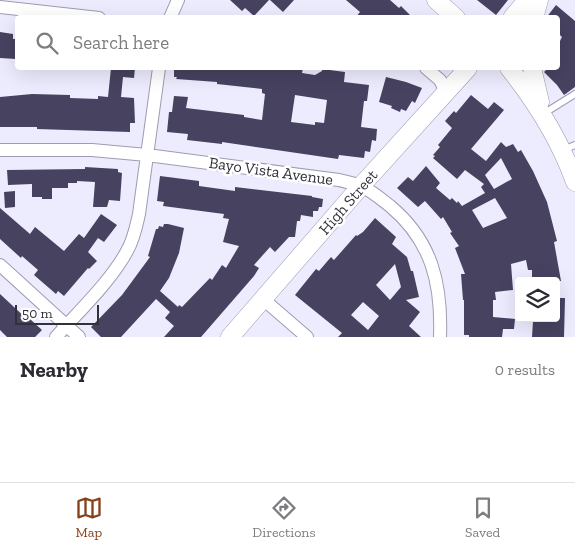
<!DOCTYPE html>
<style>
body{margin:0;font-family:"Zilla Slab",serif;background:#f7f7f7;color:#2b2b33}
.controls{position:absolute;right:15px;bottom:15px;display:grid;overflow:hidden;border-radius:5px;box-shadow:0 5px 20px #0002}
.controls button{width:45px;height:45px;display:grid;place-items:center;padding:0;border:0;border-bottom:1px solid #e1e1e2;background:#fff;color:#2b2b33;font:25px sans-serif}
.scale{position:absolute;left:15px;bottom:12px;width:84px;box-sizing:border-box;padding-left:5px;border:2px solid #32313a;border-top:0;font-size:14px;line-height:18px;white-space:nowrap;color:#32313a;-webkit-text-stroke:4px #fff;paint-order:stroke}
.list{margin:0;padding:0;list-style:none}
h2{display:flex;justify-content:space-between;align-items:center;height:65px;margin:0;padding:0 20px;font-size:21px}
h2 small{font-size:16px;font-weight:400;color:#7c7c81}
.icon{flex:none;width:28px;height:28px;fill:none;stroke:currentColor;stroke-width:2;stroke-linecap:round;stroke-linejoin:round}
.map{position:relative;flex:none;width:575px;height:337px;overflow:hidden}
.search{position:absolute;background:#fff;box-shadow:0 5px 20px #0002;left:15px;right:15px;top:15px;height:55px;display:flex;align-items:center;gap:12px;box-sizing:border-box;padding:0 18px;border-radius:5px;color:#7c7c81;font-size:19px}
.sheet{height:145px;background:#fff}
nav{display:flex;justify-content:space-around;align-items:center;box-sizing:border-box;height:70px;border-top:1px solid #e1e1e2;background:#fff;font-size:14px;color:#7c7c81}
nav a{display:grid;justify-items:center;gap:2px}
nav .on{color:#87411a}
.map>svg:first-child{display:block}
.building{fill:#464260;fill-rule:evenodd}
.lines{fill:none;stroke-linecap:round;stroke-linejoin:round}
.service-casing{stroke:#9e9cb1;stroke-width:8}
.minor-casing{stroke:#9e9cb1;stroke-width:14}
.secondary-casing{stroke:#9e9cb1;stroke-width:19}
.service{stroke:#fff;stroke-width:6}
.minor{stroke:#fff;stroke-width:12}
.secondary{stroke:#fff;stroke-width:18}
.labels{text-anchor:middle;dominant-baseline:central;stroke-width:5;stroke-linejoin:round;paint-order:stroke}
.street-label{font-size:16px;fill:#32313a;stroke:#fff}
</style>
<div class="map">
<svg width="575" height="337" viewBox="0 0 575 337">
<rect width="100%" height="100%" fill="#edecfe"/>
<path class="building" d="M 230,0 L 269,0 L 254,16 L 245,8 L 242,11 Z
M 270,0 L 294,0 L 283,12 Z
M 346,0 L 390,0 L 399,8 L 401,6 L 413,18 L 355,18 L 360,12 Z
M 477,0 L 508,0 L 496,15 Z
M 556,5 L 575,21 L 575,87 L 564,95 L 557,85 L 544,72 L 548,68 L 558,68 L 558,45 L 562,37 L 558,33 L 558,18 L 546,18 Z
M 0,32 L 13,34 L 13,39 L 18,39 L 16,59 L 0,58 Z
M 111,68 L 135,68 L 134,78 L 123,77 L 121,97 L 134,98 L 135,123 L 130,123 L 130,132 L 37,129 L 37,127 L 0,127 L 0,97 L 32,94 L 70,95 L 70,98 L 98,99 L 98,96 L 108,97 Z
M 174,68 L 303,68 L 302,73 L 315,75 L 322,71 L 322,69 L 345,72 L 344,82 L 369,85 L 367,101 L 364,101 L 361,127 L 377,129 L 376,141 L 372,140 L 370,152 L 365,151 L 364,158 L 339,155 L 338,159 L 222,142 L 222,144 L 187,140 L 188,134 L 167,132 L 169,112 L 172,112 L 174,96 L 188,97 L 186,108 L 244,115 L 244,117 L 262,120 L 265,94 L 262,93 L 262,89 L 217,84 L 217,82 L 176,79 L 177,77 L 174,77 ZM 295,95 L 327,100 L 324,123 L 315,122 L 315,125 L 291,122 Z
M 386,77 L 406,82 L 422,88 L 415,103 L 412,101 L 406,111 L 401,109 L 400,112 L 391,108 L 392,106 L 379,102 Z
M 471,95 L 488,109 L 494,102 L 504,110 L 471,149 L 486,161 L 501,142 L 506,147 L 513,144 L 518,152 L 521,150 L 533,171 L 547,202 L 557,241 L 554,242 L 561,281 L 532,281 L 532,270 L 528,270 L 526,260 L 511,264 L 513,290 L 495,292 L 496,300 L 493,300 L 493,317 L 515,319 L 514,329 L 503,329 L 502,337 L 469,337 L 469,335 L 464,335 L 464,300 L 463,300 L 461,274 L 465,274 L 455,248 L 459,246 L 450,233 L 452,232 L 443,217 L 441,219 L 425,201 L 418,207 L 397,188 L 408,177 L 413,181 L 426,166 L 440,183 L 436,188 L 450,200 L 452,198 L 457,203 L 458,201 L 462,206 L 485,193 L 481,187 L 484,184 L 465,170 L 457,179 L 433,158 L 435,156 L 433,155 L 440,147 L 438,145 L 452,128 L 445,121 L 454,111 L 456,113 ZM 501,158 L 512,179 L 494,189 L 485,175 ZM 495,198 L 507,218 L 483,228 L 472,210 Z
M 85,167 L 118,169 L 118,172 L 122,173 L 120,201 L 109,200 L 107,207 L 93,207 L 95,182 L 77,181 L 77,183 L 68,183 L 68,188 L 52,188 L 52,199 L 42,199 L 42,197 L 32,197 L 32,184 L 8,185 L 7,170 L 85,169 Z
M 160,176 L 199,181 L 199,186 L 235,191 L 235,187 L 312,196 L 312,197 L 323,199 L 322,207 L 319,207 L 318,211 L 313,211 L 313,217 L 301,215 L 300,221 L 297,221 L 295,237 L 289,237 L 275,252 L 270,247 L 254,265 L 259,268 L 254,276 L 201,337 L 164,337 L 174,326 L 165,318 L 170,312 L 156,299 L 121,337 L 101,337 L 91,327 L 122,295 L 150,257 L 148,256 L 156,229 L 158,229 L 159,226 L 163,227 L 164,224 L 168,224 L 184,228 L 179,253 L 169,278 L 160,291 L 178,307 L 179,305 L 182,307 L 210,278 L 212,280 L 222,265 L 226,268 L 239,246 L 223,242 L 229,219 L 223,218 L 224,214 L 163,206 L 164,202 L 157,201 Z
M 15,191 L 15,207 L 5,208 L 4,192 Z
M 0,208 L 30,234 L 35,227 L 64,251 L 79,234 L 84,238 L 101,214 L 117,225 L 104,242 L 98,238 L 88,252 L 97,261 L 89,269 L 88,268 L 64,296 L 58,291 L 56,294 L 34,275 L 38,270 L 22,256 L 21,258 L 0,239 Z
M 375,218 L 396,237 L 392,244 L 407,257 L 411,271 L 413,271 L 419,297 L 406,300 L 420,312 L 409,326 L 421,337 L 338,337 L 342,333 L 295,295 L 316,269 L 319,271 L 331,257 L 334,260 L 356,235 L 357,236 L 363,232 ZM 395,264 L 401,287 L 390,300 L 376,285 ZM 363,302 L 379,316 L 368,330 L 351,315 Z
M 0,294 L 29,321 L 30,319 L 42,330 L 35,337 L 7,337 L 0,330 Z
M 556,298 L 565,298 L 564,337 L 532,337 L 533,321 L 534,321 L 534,318 L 556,318 Z"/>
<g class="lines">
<g class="service-casing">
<path id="service" d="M 543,114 L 575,94
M 563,150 L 575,145"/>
</g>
<g class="minor-casing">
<path id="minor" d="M 0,7 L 99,18
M 170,18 L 178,0
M 426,68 L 440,80 L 446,92
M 0,150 L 92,150 L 147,155 L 339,180 C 346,182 354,183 361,186 C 372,191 381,199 390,206 C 432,241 442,284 440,337
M 0,265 L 79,337
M 263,299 L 307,337
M 56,337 C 79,311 111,281 127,251 C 134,239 136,227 139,214 L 159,68"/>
</g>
<g class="secondary-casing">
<path id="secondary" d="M 436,0 L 456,18
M 512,18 L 527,0
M 534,18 L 539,0
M 509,68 C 536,102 560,140 575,182
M 532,68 L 540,102
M 230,337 L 361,186 L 468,68"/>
</g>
<use href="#service" class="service"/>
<use href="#minor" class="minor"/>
<use href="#secondary" class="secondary"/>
</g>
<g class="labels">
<g class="street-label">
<text transform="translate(271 171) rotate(8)">Bayo Vista Avenue</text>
<text transform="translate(348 202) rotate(-49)">High Street</text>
</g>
</g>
</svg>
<div class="controls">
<button><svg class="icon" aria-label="layers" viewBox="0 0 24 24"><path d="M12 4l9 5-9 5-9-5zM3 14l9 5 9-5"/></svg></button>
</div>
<div class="scale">50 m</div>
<div class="search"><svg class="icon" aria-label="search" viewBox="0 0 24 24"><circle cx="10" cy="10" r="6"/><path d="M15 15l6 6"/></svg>Search here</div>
</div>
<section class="sheet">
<h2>Nearby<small>0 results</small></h2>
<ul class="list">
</ul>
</section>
<nav>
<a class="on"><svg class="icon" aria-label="map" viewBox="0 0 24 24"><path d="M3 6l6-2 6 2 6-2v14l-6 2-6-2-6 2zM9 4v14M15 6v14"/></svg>Map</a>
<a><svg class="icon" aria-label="directions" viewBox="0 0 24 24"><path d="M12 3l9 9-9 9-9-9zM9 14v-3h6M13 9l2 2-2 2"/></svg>Directions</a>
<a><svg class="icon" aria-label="saved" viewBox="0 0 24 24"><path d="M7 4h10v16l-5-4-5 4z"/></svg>Saved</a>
</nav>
